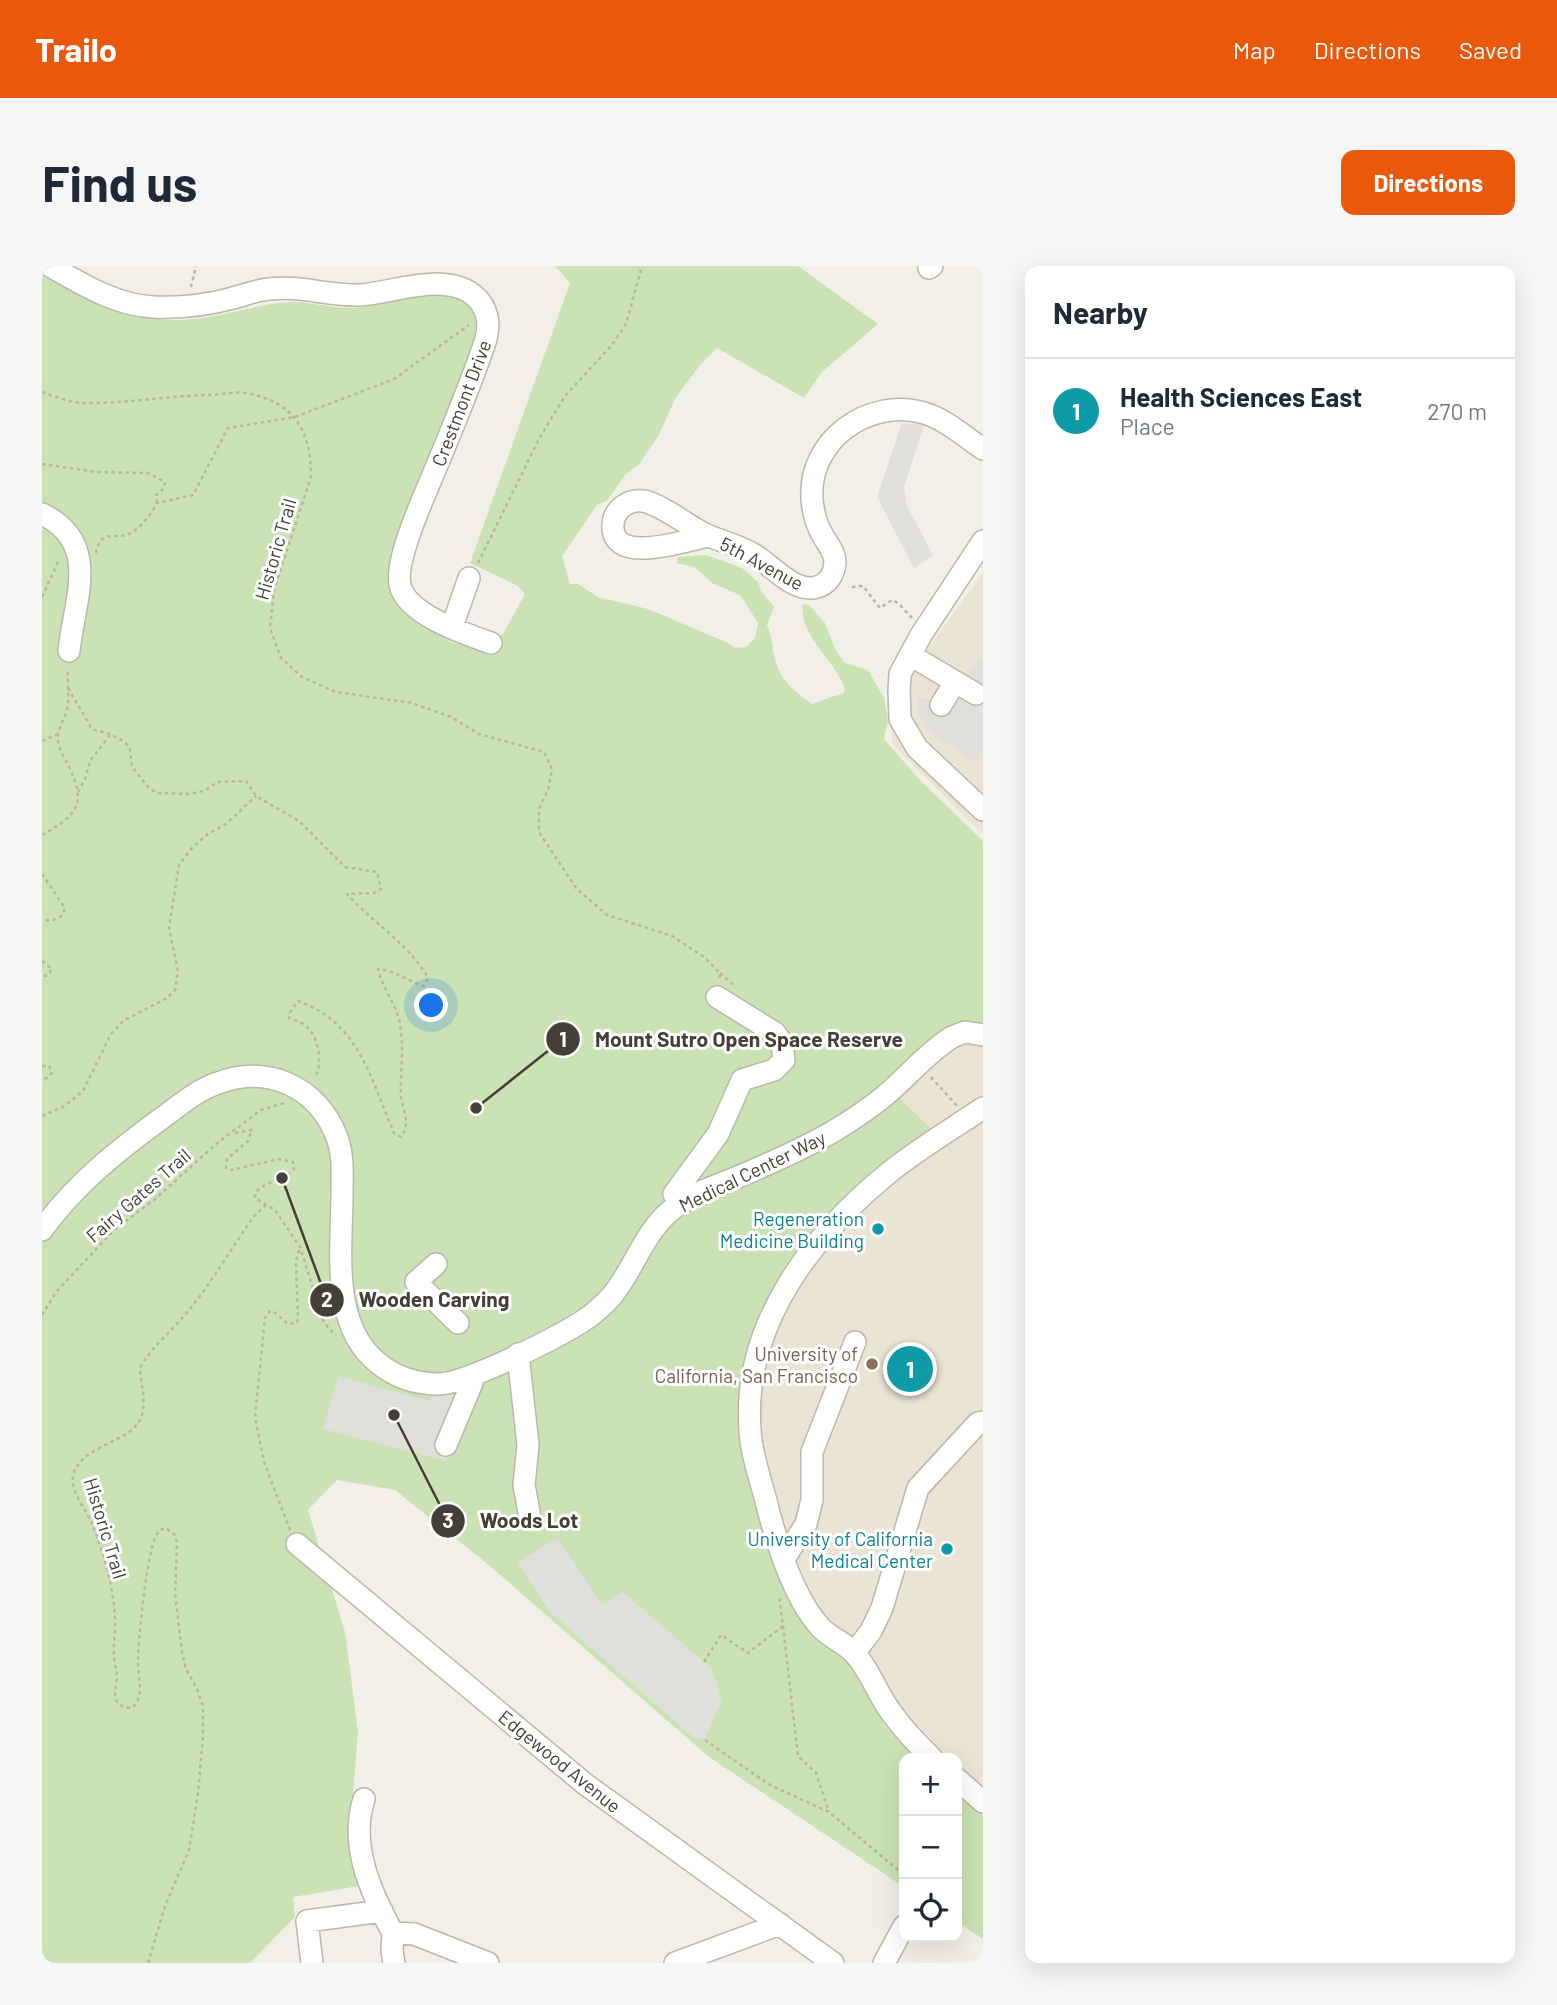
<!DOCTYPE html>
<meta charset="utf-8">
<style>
body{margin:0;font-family:Barlow,sans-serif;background:#f6f6f7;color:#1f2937}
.controls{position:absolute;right:21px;bottom:21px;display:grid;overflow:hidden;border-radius:14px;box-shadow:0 7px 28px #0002}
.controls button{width:63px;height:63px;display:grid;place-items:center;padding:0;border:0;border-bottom:2px solid #e0e1e3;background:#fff;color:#1f2937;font:35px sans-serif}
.you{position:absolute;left:390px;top:740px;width:24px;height:24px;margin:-18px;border:5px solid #fff;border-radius:50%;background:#1a73e8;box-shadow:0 0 0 10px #1a73e833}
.badge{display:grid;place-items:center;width:46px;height:46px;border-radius:50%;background:#ea580c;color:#fff;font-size:23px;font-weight:700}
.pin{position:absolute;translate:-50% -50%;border:4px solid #fff;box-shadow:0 2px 7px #0006}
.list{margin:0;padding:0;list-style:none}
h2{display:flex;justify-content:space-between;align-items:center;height:91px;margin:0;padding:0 28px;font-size:30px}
h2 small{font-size:23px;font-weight:400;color:#747a83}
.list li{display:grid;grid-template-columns:46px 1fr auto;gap:21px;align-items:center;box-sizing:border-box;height:105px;padding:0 28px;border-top:2px solid #e0e1e3}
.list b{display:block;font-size:26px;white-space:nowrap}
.list p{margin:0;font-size:23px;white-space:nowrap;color:#747a83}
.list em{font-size:23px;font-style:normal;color:#747a83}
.icon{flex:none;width:38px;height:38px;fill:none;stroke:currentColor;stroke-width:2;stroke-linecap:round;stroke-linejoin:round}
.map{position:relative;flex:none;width:941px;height:1697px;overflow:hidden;border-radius:14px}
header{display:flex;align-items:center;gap:42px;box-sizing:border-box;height:98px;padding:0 35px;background:#ea580c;color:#fff}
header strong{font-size:33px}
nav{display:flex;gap:38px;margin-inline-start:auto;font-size:24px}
.intro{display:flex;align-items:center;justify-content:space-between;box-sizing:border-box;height:168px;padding:0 42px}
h1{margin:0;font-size:49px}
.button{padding:18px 32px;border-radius:14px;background:#ea580c;color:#fff;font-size:24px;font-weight:700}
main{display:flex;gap:42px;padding:0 42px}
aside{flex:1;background:#fff;border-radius:14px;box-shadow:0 7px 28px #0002}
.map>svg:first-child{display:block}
.education{fill:#e9e4d3}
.green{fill:#cbe2b5}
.parking{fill:#e1dfdc}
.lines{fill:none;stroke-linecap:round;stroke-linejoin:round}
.minor-casing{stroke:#bcb7ab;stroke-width:24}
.path{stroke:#bdb39e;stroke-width:2.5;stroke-dasharray:3.5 3.5;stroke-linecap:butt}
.minor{stroke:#fff;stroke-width:21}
.culture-dot{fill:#0f9aa8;stroke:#fff;stroke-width:2.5}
.education-dot{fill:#8d6e63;stroke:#fff;stroke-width:2.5}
.labels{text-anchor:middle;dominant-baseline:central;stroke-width:6;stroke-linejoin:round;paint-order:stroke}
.street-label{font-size:19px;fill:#444037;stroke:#fff}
.culture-label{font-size:19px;fill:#0d838f;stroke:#fff;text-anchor:end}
.education-label{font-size:19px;fill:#785e54;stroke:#fff;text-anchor:end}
.leader{fill:none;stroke:#444037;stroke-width:2.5}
.callout-dot{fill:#444037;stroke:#fff;stroke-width:2.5}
.mark-label{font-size:21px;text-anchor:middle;font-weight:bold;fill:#fff}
.callout-label{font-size:21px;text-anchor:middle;font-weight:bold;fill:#444037;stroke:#fff;stroke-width:6;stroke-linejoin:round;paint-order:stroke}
</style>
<header>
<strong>Trailo</strong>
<nav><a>Map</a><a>Directions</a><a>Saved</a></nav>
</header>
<div class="intro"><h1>Find us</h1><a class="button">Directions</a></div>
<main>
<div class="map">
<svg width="941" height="1697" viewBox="0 0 941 1697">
<rect width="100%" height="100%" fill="#f2efe8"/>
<path class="education" d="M 941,307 L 941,567 L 927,555 L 851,479 L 845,438 Z
M 919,761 L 941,773 L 941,1525 L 915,1499 L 915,1492 L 908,1492 L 802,1384 L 771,1335 L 740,1253 L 708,1147 L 729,1048 L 845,820 Z"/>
<path class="green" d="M 513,0 L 756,0 L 836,58 L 780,106 L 762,132 L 675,82 L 658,99 L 634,131 L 617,169 L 597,198 L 583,209 L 565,235 L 555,239 L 520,290 L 528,318 L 536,318 L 556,331 L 606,343 L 684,376 L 693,382 L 704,381 L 713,372 L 716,357 L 698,329 L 670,317 L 653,301 L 634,297 L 636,291 L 664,289 L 700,302 L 716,316 L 719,325 L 732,341 L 725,359 C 731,372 730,384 734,397 C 740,416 755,427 770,438 L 801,427 L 803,424 C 796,397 755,368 761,338 L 767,339 L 783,357 L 794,385 L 803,397 L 826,404 L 842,432 L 846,454 L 842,473 L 877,513 L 941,575 L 941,762 L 846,821 L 890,864 L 746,1011 L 701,1139 L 760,1350 L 771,1369 L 798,1389 L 813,1405 L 844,1461 L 875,1492 L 862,1492 L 862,1621 L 667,1491 L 448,1300 L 353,1224 L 295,1214 L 266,1244 L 303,1366 L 316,1466 L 307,1578 L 317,1620 L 251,1631 L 253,1651 L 208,1697 L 0,1697 L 0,9 C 46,35 98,59 151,53 C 185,50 217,37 251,36 C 273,36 298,45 320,41 C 340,38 397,22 414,28 C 433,36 436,56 437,73 L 368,247 L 346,317 L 352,333 L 372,355 L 411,377 L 443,383 L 461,368 L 483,328 L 476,320 L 428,297 L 528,17 Z
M 915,1527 L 941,1550 L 941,1673 L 915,1656 Z"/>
<path class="parking" d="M 860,157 L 882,159 L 862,221 L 865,240 L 891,289 L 872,302 L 835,231 Z
M 941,387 L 941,487 L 935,498 L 885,465 L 875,444 L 877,432 L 898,432 L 916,423 Z
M 296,1110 L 387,1135 L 398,1118 L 430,1110 L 404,1195 L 281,1163 Z
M 516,1272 L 560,1339 L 581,1326 L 669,1402 L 680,1433 L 663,1474 L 651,1471 L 507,1345 L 475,1296 Z"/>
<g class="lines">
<g class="minor-casing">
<path id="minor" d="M 8,0 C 40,18 73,39 111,41 C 137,42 166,39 191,32 C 203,29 215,24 227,23 C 257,19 287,30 318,29 C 353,27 413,1 439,37 C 447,49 447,60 444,73 C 431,113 414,153 398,192 C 387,220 352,292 358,319 C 364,348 423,368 449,377
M 887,2 L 890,0
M 0,248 C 60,277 32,334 27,385
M 666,270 C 645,274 568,301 571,258 C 572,243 587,233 601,235 C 620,238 648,262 667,270 C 682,276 697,280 711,288 C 729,298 752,328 775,321 C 786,318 792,308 793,297 C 793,285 785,278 780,268 C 774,258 771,245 770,233 C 766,174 827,131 882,147 C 903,153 923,171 941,183
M 941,275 L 879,369 L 858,408 L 857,424 L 858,453 L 875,482 L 941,544
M 410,361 L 427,312
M 868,389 L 934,428
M 899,439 L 913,416
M 637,938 L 632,928 L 676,868 L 700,814 L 732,804 L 742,794 L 740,777 L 733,767 L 675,731
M 0,964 C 33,918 75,885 120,852 C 138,839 155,824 176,817 C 225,798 275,821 294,869 C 302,888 300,909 300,928 C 300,982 288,1059 336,1097 C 353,1111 375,1118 397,1118 C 426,1117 521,1069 547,1051 C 557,1043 568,1034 575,1023 C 596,994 605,960 636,939 C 655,926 676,919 696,911 C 729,897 761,883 792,865 C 810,854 829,842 846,827 C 867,809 886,786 910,771 L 923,766 L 941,769
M 394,998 L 374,1016 L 416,1057
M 476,1088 L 486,1179 L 482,1219 L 487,1246
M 404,1179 L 430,1117 L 430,1110
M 255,1278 L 543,1518 L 791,1697
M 742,1293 L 764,1258 L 770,1234 L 770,1186 L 813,1076
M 812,1387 L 829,1365 L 840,1342 L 876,1222 L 936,1157 L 941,1156
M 890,1492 C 871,1474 853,1455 840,1432 C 831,1417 824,1399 812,1387 C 802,1376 788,1372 778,1361 C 750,1330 733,1272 723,1231 C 717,1209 709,1186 708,1164 C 700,1058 771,968 849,905 C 878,882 910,863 941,842
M 915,1513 L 941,1536
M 322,1533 C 307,1579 329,1627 351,1667
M 351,1667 L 372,1668 L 446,1697
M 351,1667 L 350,1685 L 352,1697
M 270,1697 L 265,1655 L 340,1645
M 633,1697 L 738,1658
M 842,1697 L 862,1660"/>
</g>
<path class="path" d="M 149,21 L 154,0
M 0,126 C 14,131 32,138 47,137 C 87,137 126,130 166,129 C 178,129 192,125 204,127 C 252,136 269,164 269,211 L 232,324 L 228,362 L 239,392 L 260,411 L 294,426 L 370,437 L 409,451 L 437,468 L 502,486 L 510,503 L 506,524 L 497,543 L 497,566 L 534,622 L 565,649 L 630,670 L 662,691 L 678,707 L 677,715
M 0,198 L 56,206 L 106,207 L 123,216 L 122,222 L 114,229 L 115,237
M 54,287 C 59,261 73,275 89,267 C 100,261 109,248 115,237 L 151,229 L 186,162 L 253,151 L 352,113 L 427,59
M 436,297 L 498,171 L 523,130 L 570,79 L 584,58 L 600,0
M 810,321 L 821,320 L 838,342 L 850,334 L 856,337 L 870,352
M 0,331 L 17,294
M 26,422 L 50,463 L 68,468 L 83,476 L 88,484 L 90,501 L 107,522 L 115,527 L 149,528 L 164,524 L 175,516 L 204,515 L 214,530 L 257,555 L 303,601 L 335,606 L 339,623 L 332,627 L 305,628 C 331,657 367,678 386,712 L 382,720 C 366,715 354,705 336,703 C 340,721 352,735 357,753 C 363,779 358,804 359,830 C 360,839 364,848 364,856 C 364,863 362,866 359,871 L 352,867 C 329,814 318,757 256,735 L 248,746 L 247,752 C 252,754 259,756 263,759 C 277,770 281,797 273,812
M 0,475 L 16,468
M 36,526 L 43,513 L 48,495 L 68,469
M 0,569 C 33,550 46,540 27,501 C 23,492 15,482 16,471 C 16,461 24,451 26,440 C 27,427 25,415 26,402
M 0,608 L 23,642 C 20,654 11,655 0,654
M 0,695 L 10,703 L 6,709 L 0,711
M 678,707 L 694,721
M 0,800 L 7,800 L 10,807 L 0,816
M 889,811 L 915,840
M 0,850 L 21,841 L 41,825 L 69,768 L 81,755 L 125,732 L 133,724 L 136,705 L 127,662 L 137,599 L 149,583 L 166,568 L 184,558 L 214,530
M 193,867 L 210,864 L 206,875 L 185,893 L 184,902 L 189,904 L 237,893 L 251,896 L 252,903 C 241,916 224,914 213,927 L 213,932 L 233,944 L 258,981 L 281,1054 L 287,1063 L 294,1069
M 0,1049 L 14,1026 L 72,964 L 112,934 L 174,878 L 219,844 L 242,837
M 248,1264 L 222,1196 L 213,1151 L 223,1052 L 228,1045 L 231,1045 L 246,1058 L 255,1057 L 256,1053 L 254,995 L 258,981
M 741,1360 L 756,1490 L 774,1507 L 787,1546
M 662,1396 L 679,1369 L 706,1387 L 741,1360 L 737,1329
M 663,1474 L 728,1519 L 787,1546 L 862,1609
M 106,1697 L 123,1640 L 147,1584 L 156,1527 L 161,1470 L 161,1440 L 155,1423 L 144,1403 L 140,1386 L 133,1328 L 135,1277 L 133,1269 L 124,1262 C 119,1264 118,1263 115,1268 C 105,1283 96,1375 96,1396 C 96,1413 103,1430 90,1442 C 85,1442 80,1441 76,1437 C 70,1429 75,1420 75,1411 C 75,1404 72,1397 72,1390 C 71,1378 74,1365 73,1353 C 72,1323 62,1288 51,1260 C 45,1245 29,1227 31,1211 C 36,1178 92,1178 100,1149 C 104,1132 99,1119 98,1102 C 110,1079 132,1064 147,1044 C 171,1015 190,981 212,950 L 224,939"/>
<use href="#minor" class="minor"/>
</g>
<g class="culture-dot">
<circle cx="836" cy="963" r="7"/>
<circle cx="905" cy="1283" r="7"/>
</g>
<circle class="education-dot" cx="830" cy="1098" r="7"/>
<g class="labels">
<g class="street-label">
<text transform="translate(419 137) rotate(-69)">Crestmont Drive</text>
<text transform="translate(233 283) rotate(-74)">Historic Trail</text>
<text transform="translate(720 297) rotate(28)">5th Avenue</text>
<text transform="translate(710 905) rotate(-26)">Medical Center Way</text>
<text transform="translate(96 929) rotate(-41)">Fairy Gates Trail</text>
<text transform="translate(64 1262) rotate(73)">Historic Trail</text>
<text transform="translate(518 1495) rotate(39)">Edgewood Avenue</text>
</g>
<g class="culture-label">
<text x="822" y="952">Regeneration<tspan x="822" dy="22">Medicine Building</tspan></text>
<text x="891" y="1272">University of California<tspan x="891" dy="22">Medical Center</tspan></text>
</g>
<g class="education-label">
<text x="816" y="1087">University of<tspan x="816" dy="22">California, San Francisco</tspan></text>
</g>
</g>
<path class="leader" d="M434 842L521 773M240 912L285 1034M352 1149L406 1255"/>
<g class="callout-dot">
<circle cx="434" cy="842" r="7"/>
<circle cx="240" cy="912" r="7"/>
<circle cx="352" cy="1149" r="7"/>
<circle cx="521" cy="773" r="18"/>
<circle cx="285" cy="1034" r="18"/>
<circle cx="406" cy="1255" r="18"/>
</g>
<g class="mark-label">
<text x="521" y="781">1</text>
<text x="285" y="1041">2</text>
<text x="406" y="1262">3</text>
</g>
<g class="callout-label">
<text x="707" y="781">Mount Sutro Open Space Reserve</text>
<text x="392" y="1041">Wooden Carving</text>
<text x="487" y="1262">Woods Lot</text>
</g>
</svg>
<div class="controls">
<button>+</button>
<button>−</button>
<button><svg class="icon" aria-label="locate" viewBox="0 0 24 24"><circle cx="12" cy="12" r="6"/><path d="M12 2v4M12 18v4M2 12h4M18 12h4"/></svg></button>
</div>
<div class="you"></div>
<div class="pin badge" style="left:868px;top:1103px;background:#0f9aa8">1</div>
</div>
<aside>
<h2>Nearby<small></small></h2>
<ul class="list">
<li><span class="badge" style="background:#0f9aa8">1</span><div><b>Health Sciences East</b><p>Place</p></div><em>270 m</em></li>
</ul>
</aside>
</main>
